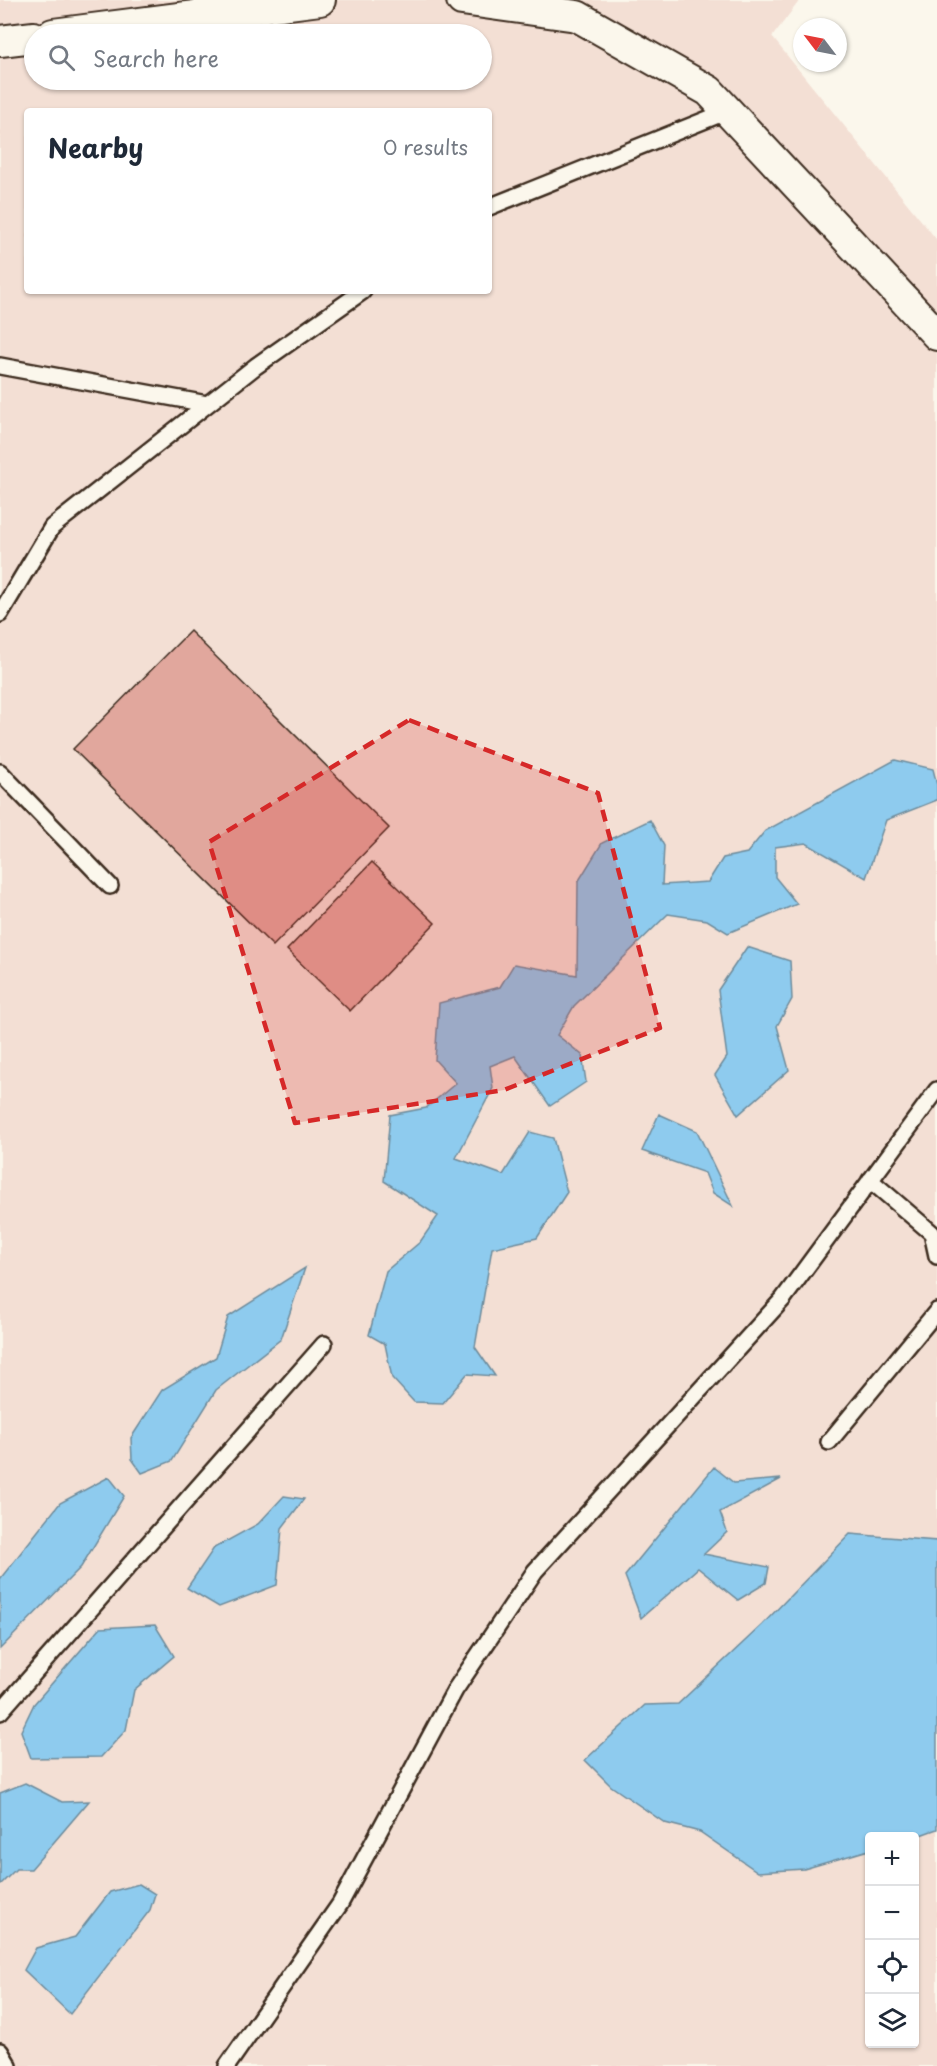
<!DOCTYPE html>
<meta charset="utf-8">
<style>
body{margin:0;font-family:"Playpen Sans",sans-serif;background:#f6f6f7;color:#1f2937}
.controls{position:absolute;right:18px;bottom:18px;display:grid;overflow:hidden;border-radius:6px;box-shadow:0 2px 4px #0004}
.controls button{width:54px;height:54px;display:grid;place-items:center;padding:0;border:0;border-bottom:2px solid #e0e1e3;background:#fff;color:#1f2937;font:30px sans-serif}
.compass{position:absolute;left:793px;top:18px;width:54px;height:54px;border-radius:50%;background:#fff;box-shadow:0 2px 4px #0004;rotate:302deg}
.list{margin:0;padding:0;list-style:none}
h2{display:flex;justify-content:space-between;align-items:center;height:78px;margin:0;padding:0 24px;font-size:26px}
h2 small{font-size:20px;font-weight:400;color:#747a83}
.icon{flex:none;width:33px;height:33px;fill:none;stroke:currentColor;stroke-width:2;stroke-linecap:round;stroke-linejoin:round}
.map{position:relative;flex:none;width:937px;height:2066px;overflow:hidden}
.search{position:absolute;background:#fff;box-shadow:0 2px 4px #0004;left:24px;top:24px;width:468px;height:66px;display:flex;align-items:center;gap:15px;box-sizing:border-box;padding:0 21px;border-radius:33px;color:#747a83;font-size:22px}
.panel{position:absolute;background:#fff;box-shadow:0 2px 4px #0004;left:24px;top:108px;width:468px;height:186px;border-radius:6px}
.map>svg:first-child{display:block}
.built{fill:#f3dfd4;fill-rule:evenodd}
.water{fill:#8ecbee;stroke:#6d8b9b;stroke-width:1.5}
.building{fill:#e1a79d;stroke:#3b2a1e;stroke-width:1.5}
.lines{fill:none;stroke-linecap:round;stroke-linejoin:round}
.service-casing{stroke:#3b2a1e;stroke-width:20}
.minor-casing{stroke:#3b2a1e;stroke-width:34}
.service{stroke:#fbf7ec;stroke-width:15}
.minor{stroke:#fbf7ec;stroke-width:30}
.marked{fill:#d62828;fill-opacity:0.2;stroke:#d62828;stroke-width:4.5;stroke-dasharray:12 8;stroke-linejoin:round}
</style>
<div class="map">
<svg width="937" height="2066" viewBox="0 0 937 2066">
<rect width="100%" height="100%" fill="#fbf7ec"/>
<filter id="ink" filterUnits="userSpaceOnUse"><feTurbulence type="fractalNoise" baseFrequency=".0167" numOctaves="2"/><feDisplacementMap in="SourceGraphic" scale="12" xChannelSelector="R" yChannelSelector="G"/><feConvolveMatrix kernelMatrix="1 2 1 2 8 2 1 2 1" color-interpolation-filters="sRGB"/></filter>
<g filter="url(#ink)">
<path class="built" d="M 0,0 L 800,0 L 772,37 L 937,240 L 937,2066 L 0,2066 ZM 34,34 L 482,34 L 482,80 L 34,80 ZM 27,111 L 489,111 L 489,291 L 27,291 ZM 870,1836 L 914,1836 L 914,2044 L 870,2044 Z"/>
<path class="water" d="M 895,760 L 933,769 L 937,785 L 937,800 L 886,820 L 866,878 L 806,843 L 775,847 L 775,877 L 797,904 L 728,933 L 707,920 L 668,914 L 574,1006 L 557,1035 L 582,1055 L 586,1082 L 550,1106 L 515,1056 L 490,1066 L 493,1088 L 456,1158 L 503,1175 L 530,1132 L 553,1138 L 567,1192 L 537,1238 L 492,1248 L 475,1347 L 495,1376 L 467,1374 L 443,1403 L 414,1402 L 392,1378 L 385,1344 L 369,1335 L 386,1271 L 420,1242 L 438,1216 L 384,1181 L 390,1115 L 426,1108 L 456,1083 L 435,1060 L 439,1003 L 500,987 L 514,964 L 577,975 L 578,882 L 602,843 L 650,820 L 664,846 L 662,885 L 708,882 L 723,858 L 747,853 L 765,831 Z
M 747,947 L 790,961 L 792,999 L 777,1026 L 789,1070 L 738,1115 L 715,1075 L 727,1057 L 718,990 Z
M 659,1114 L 697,1131 L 733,1206 L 713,1193 L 705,1173 L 642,1151 Z
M 305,1268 L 281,1339 L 216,1390 L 172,1461 L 142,1473 L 132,1459 L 131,1438 L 162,1390 L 216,1357 L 228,1317 Z
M 714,1467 L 734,1483 L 781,1479 L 720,1512 L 727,1532 L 704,1554 L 769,1567 L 766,1583 L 738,1600 L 698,1568 L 641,1618 L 625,1576 Z
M 109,1477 L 124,1496 L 81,1567 L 0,1649 L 0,1579 L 60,1503 Z
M 284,1496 L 304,1499 L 282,1528 L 277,1585 L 219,1607 L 187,1588 L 214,1548 L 258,1524 Z
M 850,1534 L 937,1541 L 937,1829 L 915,1837 L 870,1836 L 869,1850 L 804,1869 L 758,1872 L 700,1832 L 665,1823 L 611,1786 L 585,1760 L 645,1705 L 678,1704 L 762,1625 Z
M 155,1625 L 174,1656 L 134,1690 L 126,1730 L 101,1757 L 31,1758 L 21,1731 L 34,1704 L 100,1628 Z
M 25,1783 L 62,1802 L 89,1801 L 31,1869 L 16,1869 L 0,1885 L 0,1793 Z
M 139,1884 L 155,1894 L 150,1910 L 70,2014 L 24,1970 L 36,1948 L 75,1937 L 110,1892 Z"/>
<path class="building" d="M 190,631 L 389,828 L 273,946 L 73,749 Z
M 372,862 L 435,923 L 350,1011 L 287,950 Z"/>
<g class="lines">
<g class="service-casing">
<path id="service" d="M 489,207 L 728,111
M 0,366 L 207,404
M 0,614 L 52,527 L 256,366 L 363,291
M 0,772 L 110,886
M 870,1180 L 932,1233 L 937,1256
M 829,1442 L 937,1311
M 0,1712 L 324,1344
M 0,2051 L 9,2066
M 227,2066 L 340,1904 L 455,1690 L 535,1571 L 783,1299 L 937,1090"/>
</g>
<g class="minor-casing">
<path id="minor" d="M 462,0 L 577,16 L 709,91 L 937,335
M 53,34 L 320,0
M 0,41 L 34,37"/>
</g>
<use href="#service" class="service"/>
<use href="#minor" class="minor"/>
</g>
</g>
<path class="marked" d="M 409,720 L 598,793 L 660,1028 L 504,1090 L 295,1123 L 209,842 Z"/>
</svg>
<div class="controls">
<button>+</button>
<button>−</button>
<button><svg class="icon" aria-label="locate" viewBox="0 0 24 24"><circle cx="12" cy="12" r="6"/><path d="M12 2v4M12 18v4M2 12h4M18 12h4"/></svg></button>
<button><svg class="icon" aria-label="layers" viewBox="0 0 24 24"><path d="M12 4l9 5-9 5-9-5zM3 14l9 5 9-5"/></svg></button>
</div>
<svg class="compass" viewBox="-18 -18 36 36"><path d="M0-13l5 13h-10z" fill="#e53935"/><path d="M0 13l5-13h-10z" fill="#747a83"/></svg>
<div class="search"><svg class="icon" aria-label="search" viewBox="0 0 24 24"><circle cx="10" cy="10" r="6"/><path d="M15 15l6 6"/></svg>Search here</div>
<section class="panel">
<h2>Nearby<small>0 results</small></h2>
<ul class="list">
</ul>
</section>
</div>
